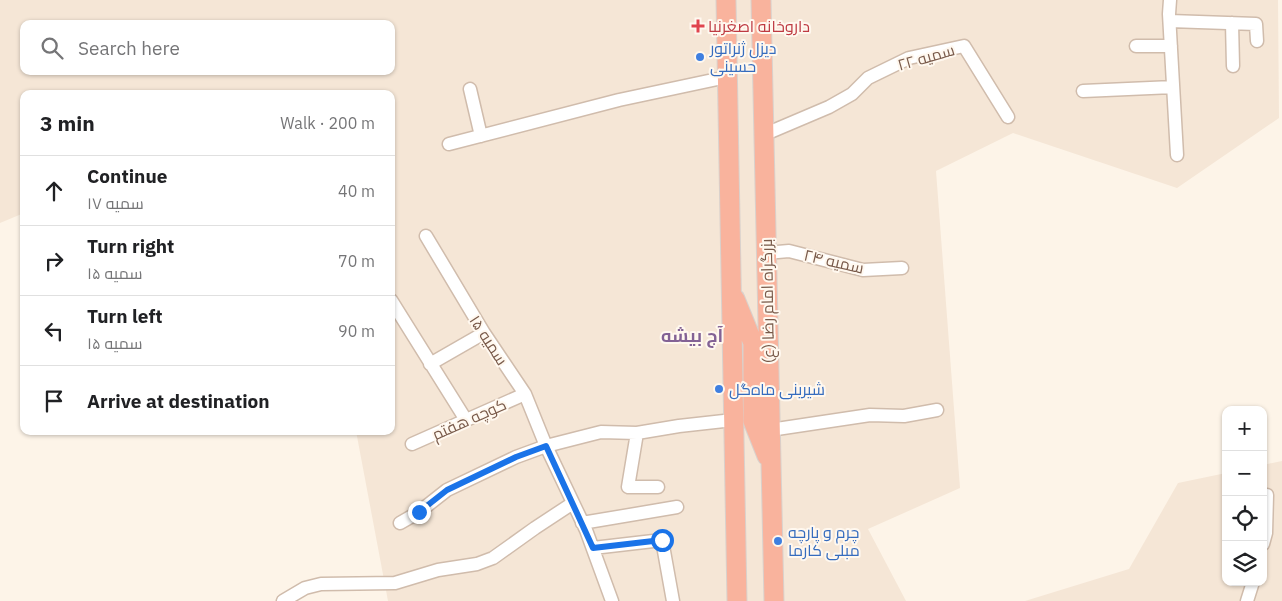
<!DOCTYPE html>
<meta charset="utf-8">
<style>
body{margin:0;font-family:"IBM Plex Sans",Cairo,sans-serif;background:#f2f2f2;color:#202124}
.controls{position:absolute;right:15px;bottom:15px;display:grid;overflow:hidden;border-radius:10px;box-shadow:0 1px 4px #0004}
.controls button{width:45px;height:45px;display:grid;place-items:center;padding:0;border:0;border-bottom:1px solid #e0e0e0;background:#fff;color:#202124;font:25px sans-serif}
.stop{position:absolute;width:15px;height:15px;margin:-11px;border:4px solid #1a73e8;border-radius:50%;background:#fff}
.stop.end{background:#1a73e8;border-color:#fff;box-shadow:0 1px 5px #0008}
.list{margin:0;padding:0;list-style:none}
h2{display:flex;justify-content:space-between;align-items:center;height:65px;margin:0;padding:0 20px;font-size:21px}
h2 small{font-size:16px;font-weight:400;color:#757577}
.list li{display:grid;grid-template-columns:32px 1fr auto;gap:15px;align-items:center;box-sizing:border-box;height:70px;padding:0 20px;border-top:1px solid #e0e0e0}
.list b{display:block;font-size:19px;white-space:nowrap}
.list p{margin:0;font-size:16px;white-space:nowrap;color:#757577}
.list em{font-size:16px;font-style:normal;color:#757577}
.icon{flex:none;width:28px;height:28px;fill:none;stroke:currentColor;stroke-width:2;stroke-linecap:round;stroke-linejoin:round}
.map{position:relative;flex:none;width:1282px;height:601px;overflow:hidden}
.search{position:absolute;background:#fff;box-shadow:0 1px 4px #0004;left:20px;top:20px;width:375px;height:55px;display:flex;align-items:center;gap:12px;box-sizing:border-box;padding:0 18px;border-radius:10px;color:#757577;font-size:19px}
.panel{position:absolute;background:#fff;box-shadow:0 1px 4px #0004;left:20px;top:90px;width:375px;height:345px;border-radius:10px}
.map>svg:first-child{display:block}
.residential{fill:#f5e6d6;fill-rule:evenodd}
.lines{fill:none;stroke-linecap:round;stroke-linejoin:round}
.minor-casing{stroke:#d0bcac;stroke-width:15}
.highway-casing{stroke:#d9d1cc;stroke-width:21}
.minor{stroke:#fff;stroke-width:12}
.highway{stroke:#f9b39d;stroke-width:19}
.route{stroke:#1a73e8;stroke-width:6}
.health-dot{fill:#e0444e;stroke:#fff8ef;stroke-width:2}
.shop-dot{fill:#3f7fe0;stroke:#fff8ef;stroke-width:2}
.labels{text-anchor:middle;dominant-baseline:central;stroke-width:4;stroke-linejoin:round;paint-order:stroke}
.health-label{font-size:16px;fill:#be3a42;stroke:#fff8ef;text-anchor:start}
.shop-label{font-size:16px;fill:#366cbe;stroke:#fff8ef;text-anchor:start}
.street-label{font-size:16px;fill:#795a4a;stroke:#fff8ef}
.neighbourhood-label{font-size:18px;font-weight:bold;fill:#836295;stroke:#fff8ef}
</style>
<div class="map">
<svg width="1282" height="601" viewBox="0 0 1282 601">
<rect width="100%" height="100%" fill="#fdf4e8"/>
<path class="residential" d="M 0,0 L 1278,0 L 1279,118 L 1177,188 L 1013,133 L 936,171 L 960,488 L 868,529 L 906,601 L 388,601 L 356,431 L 391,431 L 391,94 L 24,94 L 24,213 L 0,223 ZM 24,24 L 391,24 L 391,71 L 24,71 Z
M 1282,461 L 1282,601 L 1025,601 L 1129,569 L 1178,483 L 1226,473 L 1226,582 L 1263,582 L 1263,465 Z"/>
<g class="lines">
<g class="minor-casing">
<path id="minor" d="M 1170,0 L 1169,14 L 1177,155
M 1170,21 L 1256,24 L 1257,41
M 1232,23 L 1233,66
M 1136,46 L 1171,46
M 470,89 L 481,136
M 1083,91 L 1173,87
M 763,135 L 829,107 L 852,94 L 868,78 L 909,58 L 964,46 L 1008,117
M 449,144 L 619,100 L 727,77
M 426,236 L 484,333 L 525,394 L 546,446 L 586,530 L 612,601
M 766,253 L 789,251 L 863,270 L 902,268
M 391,300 L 466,420
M 430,364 L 484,333
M 770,430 L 870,415 L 904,416 L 937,410
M 637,433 L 628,487 L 658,487
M 412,444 L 525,394
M 400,523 L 419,512 L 447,490 L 516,457 L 546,446 L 601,432 L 637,433 L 679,426 L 733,420
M 582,523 L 677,507
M 1263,544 L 1266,533 L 1267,495
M 593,548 L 662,540 L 673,601
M 283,601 L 305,588 L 321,584 L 395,583 L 438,570 L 477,564 L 493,558 L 535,528 L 573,503
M 1247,601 L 1253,582"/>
</g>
<g class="highway-casing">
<path id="highway" d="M 726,0 L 737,601
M 761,0 L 774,601
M 735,299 L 753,343 L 753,421 L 767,456"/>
</g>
<use href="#minor" class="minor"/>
<use href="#highway" class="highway"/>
</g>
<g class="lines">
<path class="route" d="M 419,512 L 447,490 L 516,457 L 546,446 L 593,548 L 662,540"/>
</g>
<path class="health-dot" d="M695.5 18.5h5v5h5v5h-5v5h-5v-5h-5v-5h5z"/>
<g class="shop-dot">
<circle cx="700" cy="57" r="5"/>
<circle cx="719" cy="389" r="5"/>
<circle cx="778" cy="541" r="5"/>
</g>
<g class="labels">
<g class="health-label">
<text x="708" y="26">داروخانه اصغرنیا</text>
</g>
<g class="shop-label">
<text x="710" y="48">دیزل ژنراتور<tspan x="710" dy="18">حسینی</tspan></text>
<text x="729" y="389">شیرینی ماه‌گل</text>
<text x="788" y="532">چرم و پارچه<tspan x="788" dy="18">مبلی کارما</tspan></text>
</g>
<g class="street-label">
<text transform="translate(926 57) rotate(-16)">سمیه ۲۲</text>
<text transform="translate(834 261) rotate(13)">سمیه ۲۴</text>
<text transform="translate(767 301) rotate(-91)">بزرگراه امام رضا (ع)</text>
<text transform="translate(489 340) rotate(57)">سمیه ۱۵</text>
<text transform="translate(469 419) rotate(-24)">کوچه هفتم</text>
</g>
<g class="neighbourhood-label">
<text x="692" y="335">آج بیشه</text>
</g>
</g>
</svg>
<div class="controls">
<button>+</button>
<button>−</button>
<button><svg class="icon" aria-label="locate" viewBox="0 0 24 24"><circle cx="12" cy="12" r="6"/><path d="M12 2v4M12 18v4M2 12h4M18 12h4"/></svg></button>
<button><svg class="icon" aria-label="layers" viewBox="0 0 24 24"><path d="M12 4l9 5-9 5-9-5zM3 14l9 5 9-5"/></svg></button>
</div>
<div class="stop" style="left:662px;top:540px"></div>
<div class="stop end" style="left:419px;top:512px"></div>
<div class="search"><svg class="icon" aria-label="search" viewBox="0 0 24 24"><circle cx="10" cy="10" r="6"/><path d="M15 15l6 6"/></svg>Search here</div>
<section class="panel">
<h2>3 min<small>Walk · 200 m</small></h2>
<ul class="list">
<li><svg class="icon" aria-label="ahead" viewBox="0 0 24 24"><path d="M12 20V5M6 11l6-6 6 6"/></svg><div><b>Continue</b><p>سمیه ۱۷</p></div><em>40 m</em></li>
<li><svg class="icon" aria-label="right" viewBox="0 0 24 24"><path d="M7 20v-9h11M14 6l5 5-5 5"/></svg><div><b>Turn right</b><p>سمیه ۱۵</p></div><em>70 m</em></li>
<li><svg class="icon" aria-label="left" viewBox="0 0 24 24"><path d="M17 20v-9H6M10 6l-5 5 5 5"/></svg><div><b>Turn left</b><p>سمیه ۱۵</p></div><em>90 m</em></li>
<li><svg class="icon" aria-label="arrive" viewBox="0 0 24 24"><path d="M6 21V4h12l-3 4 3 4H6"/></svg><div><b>Arrive at destination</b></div></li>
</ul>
</section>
</div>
